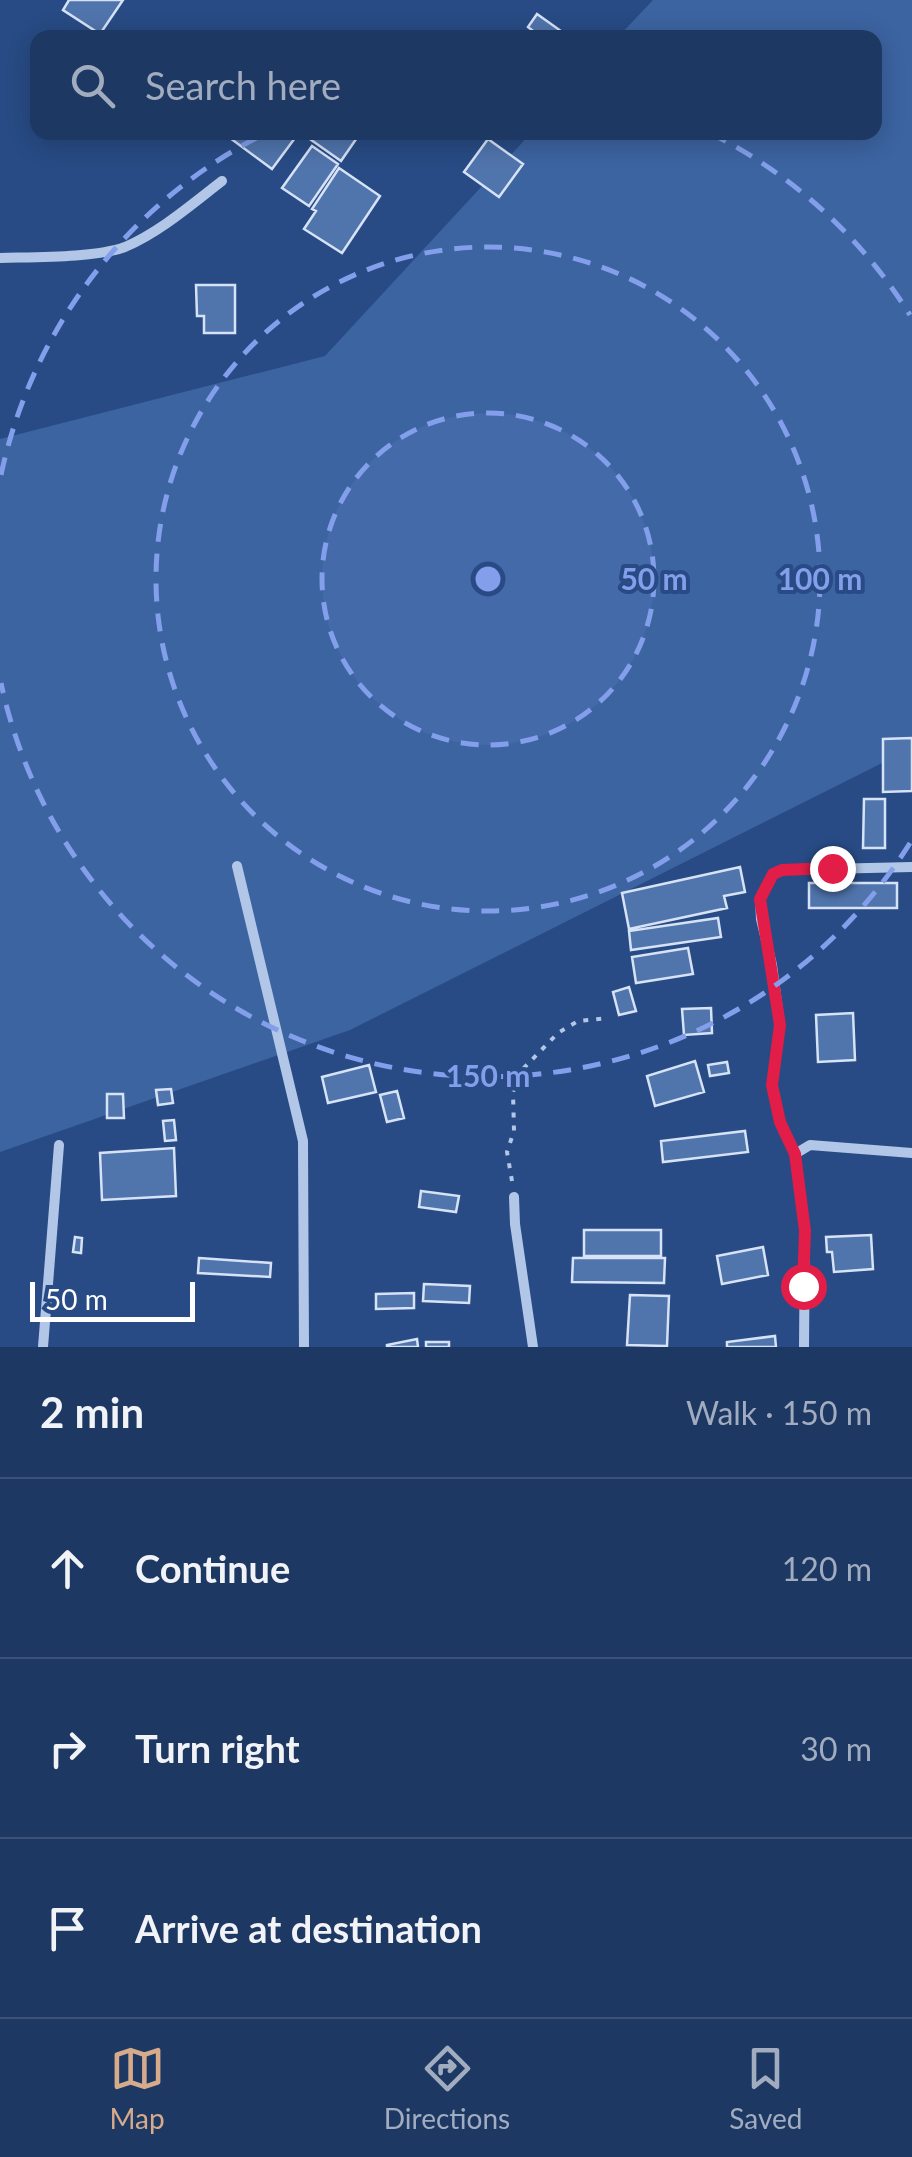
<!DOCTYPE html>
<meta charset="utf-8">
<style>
body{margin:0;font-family:Lato,sans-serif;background:#263f6a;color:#f1f3f6}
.scale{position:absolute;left:30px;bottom:25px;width:165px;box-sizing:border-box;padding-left:10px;border:5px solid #fff;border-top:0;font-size:28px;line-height:35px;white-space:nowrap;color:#fff;-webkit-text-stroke:8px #284b85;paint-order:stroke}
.stop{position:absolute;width:30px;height:30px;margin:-22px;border:8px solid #e11d48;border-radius:50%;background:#fff}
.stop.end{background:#e11d48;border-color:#fff;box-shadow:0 2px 10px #0008}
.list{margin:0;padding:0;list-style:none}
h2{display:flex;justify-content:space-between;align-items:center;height:130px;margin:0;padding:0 40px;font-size:42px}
h2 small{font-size:32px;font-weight:400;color:#a1acbf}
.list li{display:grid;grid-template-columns:65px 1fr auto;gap:30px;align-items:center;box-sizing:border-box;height:180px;padding:0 40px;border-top:2px solid #3c5278}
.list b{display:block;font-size:38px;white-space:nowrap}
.list em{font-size:32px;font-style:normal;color:#a1acbf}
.icon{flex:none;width:55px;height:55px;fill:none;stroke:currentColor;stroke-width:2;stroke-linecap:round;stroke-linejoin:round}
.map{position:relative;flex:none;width:912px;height:1347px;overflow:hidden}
.search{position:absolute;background:#1e3864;box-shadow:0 5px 25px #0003;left:30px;right:30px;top:30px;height:110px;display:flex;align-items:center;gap:25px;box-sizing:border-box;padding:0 35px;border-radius:20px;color:#a1acbf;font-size:38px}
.sheet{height:670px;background:#1e3864}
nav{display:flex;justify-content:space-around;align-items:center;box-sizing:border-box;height:140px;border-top:2px solid #3c5278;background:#1e3864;font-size:28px;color:#a1acbf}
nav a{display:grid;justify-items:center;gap:5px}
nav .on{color:#d6ab8b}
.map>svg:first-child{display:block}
.green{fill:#3c64a1}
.building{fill:#5074ac;stroke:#d6e2f6;stroke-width:2.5}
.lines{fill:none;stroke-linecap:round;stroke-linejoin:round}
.path{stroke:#b2c7e7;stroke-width:4;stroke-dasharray:5 8;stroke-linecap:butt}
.minor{stroke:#b2c7e7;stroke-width:10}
.route{stroke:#e11d48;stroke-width:12}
.ring{fill:none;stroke:#839eea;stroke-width:5;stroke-dasharray:18 12}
.centre{fill:#839eea;stroke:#284b85;stroke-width:5}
.ring-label{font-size:30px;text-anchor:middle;font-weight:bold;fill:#839eea;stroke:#284b85;stroke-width:8;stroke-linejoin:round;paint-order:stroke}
</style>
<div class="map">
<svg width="912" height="1347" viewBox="0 0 912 1347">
<rect width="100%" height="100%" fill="#284b85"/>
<path class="green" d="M 653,0 L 912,0 L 912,748 L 350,1030 L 0,1152 L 0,439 L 325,356 L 531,133 L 874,132 L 874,38 L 618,37 Z"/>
<path class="building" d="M 69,0 L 123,0 L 100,34 L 63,10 Z
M 537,14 L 561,31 L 557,38 L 542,38 L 528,27 Z
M 234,132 L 287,132 L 295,138 L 272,169 L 230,138 Z
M 311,132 L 361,132 L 341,161 L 307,137 Z
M 488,139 L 523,164 L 499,197 L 464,172 Z
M 312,146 L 338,164 L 309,206 L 282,188 Z
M 339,168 L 380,196 L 342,253 L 304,229 L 316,211 L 312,209 Z
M 196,285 L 235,285 L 235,333 L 204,333 L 204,316 L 197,316 Z
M 912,738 L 912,791 L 883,792 L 883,739 Z
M 864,799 L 885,799 L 885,848 L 863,848 Z
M 740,867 L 745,892 L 724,896 L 727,908 L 629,929 L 622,893 Z
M 809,883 L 897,883 L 897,908 L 809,908 Z
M 718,918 L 721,937 L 631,950 L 629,931 Z
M 688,948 L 693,974 L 636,983 L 632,957 Z
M 629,987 L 636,1011 L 619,1015 L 613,992 Z
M 711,1008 L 712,1033 L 684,1035 L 682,1009 Z
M 853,1013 L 855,1060 L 818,1062 L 816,1015 Z
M 695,1061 L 704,1092 L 655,1106 L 647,1076 Z
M 727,1062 L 729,1073 L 710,1076 L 708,1065 Z
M 369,1065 L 376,1092 L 328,1103 L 322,1077 Z
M 171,1089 L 173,1103 L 158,1105 L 156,1090 Z
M 397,1091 L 404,1118 L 387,1122 L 380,1095 Z
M 107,1094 L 123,1094 L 124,1118 L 107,1118 Z
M 174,1120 L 176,1140 L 165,1141 L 163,1121 Z
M 745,1131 L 748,1152 L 663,1162 L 661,1141 Z
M 174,1148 L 176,1196 L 102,1200 L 100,1153 Z
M 421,1191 L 459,1196 L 456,1212 L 419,1207 Z
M 584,1230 L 661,1230 L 661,1256 L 584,1256 Z
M 871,1235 L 873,1269 L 834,1272 L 832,1252 L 827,1252 L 826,1237 Z
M 75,1237 L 82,1238 L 81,1253 L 73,1252 Z
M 763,1247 L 768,1275 L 722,1284 L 717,1256 Z
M 199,1258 L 271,1263 L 270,1277 L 198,1273 Z
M 573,1258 L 665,1258 L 664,1283 L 572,1282 Z
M 424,1284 L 470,1286 L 469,1303 L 423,1301 Z
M 414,1293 L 414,1308 L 376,1309 L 376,1294 Z
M 630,1295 L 669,1296 L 667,1346 L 627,1345 Z
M 775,1336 L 776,1347 L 727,1347 L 727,1342 Z
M 417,1339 L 418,1347 L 387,1347 L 387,1345 Z
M 426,1342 L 449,1342 L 449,1347 L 426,1347 Z"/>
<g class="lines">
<path class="path" d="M 512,1181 L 507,1152 L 514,1131 L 513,1092 L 519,1073 L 558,1033 L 578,1021 L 609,1018"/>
<path class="minor" d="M 0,258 C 33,257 96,258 125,247 C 160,232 192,204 222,181
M 237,866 L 303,1141 L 304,1347
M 795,1154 L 810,1145 L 912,1153
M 514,1197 L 515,1224 L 533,1347
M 43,1347 L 59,1145
M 804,1347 L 805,1231 L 795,1154 L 780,1122 L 772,1085 L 780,1025 L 772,965 L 761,919 L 760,899 L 773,874 L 783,870 L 912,867"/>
</g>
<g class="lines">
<path class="route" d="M 803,1286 L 805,1231 L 795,1154 L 780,1122 L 772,1085 L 780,1025 L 760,899 L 773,874 L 782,870 L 832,868"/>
</g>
<circle cx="488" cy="579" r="166" fill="#839eea" fill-opacity=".12"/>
<g class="ring">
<circle cx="488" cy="579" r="166"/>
<circle cx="488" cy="579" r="332"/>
<path d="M910 843A498 498 0 0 1 1 683M1 475A498 498 0 0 1 266 133M710 133A498 498 0 0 1 910 315"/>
</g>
<circle cx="488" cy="579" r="15" class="centre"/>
<g class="ring-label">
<text x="654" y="590">50 m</text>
<text x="820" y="590">100 m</text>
<text x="488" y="1087">150 m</text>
</g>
</svg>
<div class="scale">50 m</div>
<div class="stop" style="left:803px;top:1286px"></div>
<div class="stop end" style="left:832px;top:868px"></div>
<div class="search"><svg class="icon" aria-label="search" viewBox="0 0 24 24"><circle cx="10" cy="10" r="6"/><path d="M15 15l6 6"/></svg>Search here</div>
</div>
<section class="sheet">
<h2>2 min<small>Walk · 150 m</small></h2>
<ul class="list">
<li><svg class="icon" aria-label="ahead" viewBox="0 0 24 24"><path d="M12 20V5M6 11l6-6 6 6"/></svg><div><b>Continue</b></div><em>120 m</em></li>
<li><svg class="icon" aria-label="right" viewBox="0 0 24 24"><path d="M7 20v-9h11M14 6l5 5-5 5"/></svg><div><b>Turn right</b></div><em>30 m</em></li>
<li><svg class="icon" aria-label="arrive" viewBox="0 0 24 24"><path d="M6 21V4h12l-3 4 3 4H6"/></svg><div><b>Arrive at destination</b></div></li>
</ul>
</section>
<nav>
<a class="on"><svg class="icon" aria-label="map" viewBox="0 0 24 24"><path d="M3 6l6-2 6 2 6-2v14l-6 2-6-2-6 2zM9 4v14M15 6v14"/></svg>Map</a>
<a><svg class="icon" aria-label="directions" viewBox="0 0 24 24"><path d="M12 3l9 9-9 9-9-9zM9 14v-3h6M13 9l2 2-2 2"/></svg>Directions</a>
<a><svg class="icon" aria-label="saved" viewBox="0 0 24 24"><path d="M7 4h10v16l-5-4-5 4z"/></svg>Saved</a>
</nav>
